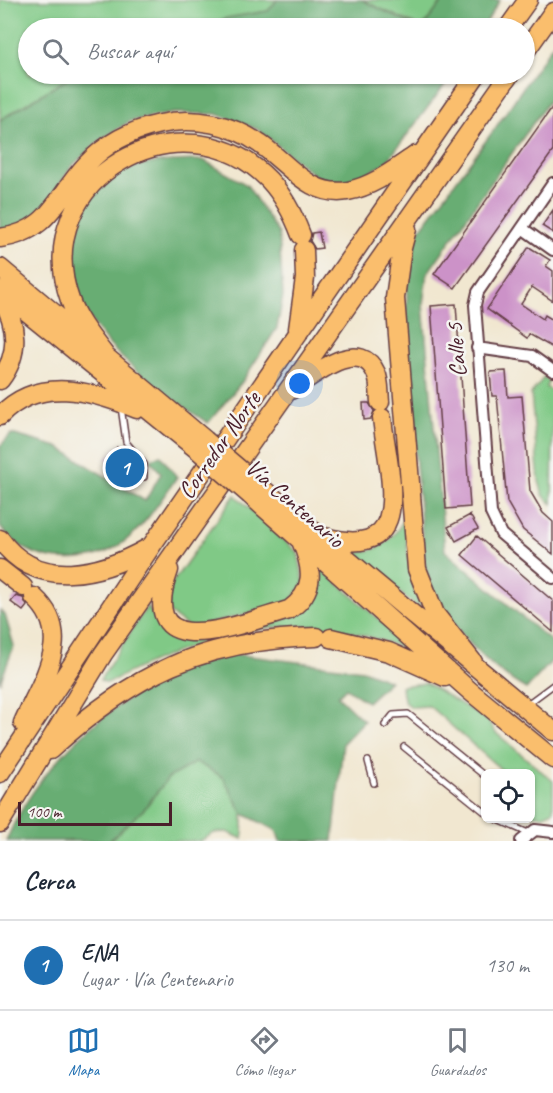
<!DOCTYPE html>
<html lang="es">
<meta charset="utf-8">
<style>
body{margin:0;font-family:Caveat,sans-serif;background:#f2f2f3;color:#1f2937}
.controls{position:absolute;right:18px;bottom:18px;display:grid;overflow:hidden;border-radius:9px;box-shadow:0 2px 4px #0004}
.controls button{width:54px;height:54px;display:grid;place-items:center;padding:0;border:0;border-bottom:2px solid #e0e1e3;background:#fff;color:#1f2937;font:30px sans-serif}
.scale{position:absolute;left:18px;bottom:15px;width:154px;box-sizing:border-box;padding-left:6px;border:3px solid #4a1f2b;border-top:0;font-size:16px;line-height:21px;white-space:nowrap;color:#4a1f2b;-webkit-text-stroke:4px #f6f6f2;paint-order:stroke}
.you{position:absolute;left:300px;top:384px;width:21px;height:21px;margin:-15px;border:4px solid #fff;border-radius:50%;background:#1a73e8;box-shadow:0 0 0 9px #1a73e833}
.badge{display:grid;place-items:center;width:39px;height:39px;border-radius:50%;background:#1f6fb2;color:#fff;font-size:20px;font-weight:700}
.pin{position:absolute;translate:-50% -50%;border:3px solid #fff;box-shadow:0 2px 6px #0006}
.list{margin:0;padding:0;list-style:none}
h2{display:flex;justify-content:space-between;align-items:center;height:78px;margin:0;padding:0 24px;font-size:26px}
h2 small{font-size:20px;font-weight:400;color:#747a83}
.list li{display:grid;grid-template-columns:39px 1fr auto;gap:18px;align-items:center;box-sizing:border-box;height:90px;padding:0 24px;border-top:2px solid #e0e1e3}
.list b{display:block;font-size:22px;white-space:nowrap}
.list p{margin:0;font-size:20px;white-space:nowrap;color:#747a83}
.list em{font-size:20px;font-style:normal;color:#747a83}
.icon{flex:none;width:33px;height:33px;fill:none;stroke:currentColor;stroke-width:2;stroke-linecap:round;stroke-linejoin:round}
.map{position:relative;flex:none;width:553px;height:841px;overflow:hidden}
.search{position:absolute;background:#fff;box-shadow:0 2px 4px #0004;left:18px;right:18px;top:18px;height:66px;display:flex;align-items:center;gap:15px;box-sizing:border-box;padding:0 21px;border-radius:33px;color:#747a83;font-size:22px}
.sheet{height:168px;background:#fff}
nav{display:flex;justify-content:space-around;align-items:center;box-sizing:border-box;height:84px;border-top:2px solid #e0e1e3;background:#fff;font-size:16px;color:#747a83}
nav a{display:grid;justify-items:center;gap:3px}
nav .on{color:#1f6fb2}
.map>svg:first-child{display:block}
.green{fill:#80c986;stroke:#657458;stroke-width:1.5}
.forest{fill:#68ad73;stroke:#59664f;stroke-width:1.5}
.building{fill:#cc92c8}
.lines{fill:none;stroke-linecap:round;stroke-linejoin:round}
.lane-casing{stroke:#633d44;stroke-width:8}
.street-casing{stroke:#633d44;stroke-width:14}
.highway-casing{stroke:#633d44;stroke-width:21}
.lane{stroke:#fff;stroke-width:5}
.street{stroke:#fff;stroke-width:10}
.highway{stroke:#fabe6d;stroke-width:18}
.highway-bridge-casing{stroke:#633d44;stroke-width:21;stroke-linecap:butt}
.highway-bridge{stroke:#fabe6d;stroke-width:18}
.labels{text-anchor:middle;dominant-baseline:central;stroke-width:5;stroke-linejoin:round;paint-order:stroke}
.street-label{font-size:24px;fill:#4a1f2b;stroke:#f6f6f2}
</style>
<div class="map">
<svg width="553" height="841" viewBox="0 0 553 841">
<rect width="100%" height="100%" fill="#f6f6f2"/>
<filter id="ink" filterUnits="userSpaceOnUse"><feTurbulence type="fractalNoise" baseFrequency=".0167" numOctaves="2"/><feDisplacementMap in="SourceGraphic" scale="12" xChannelSelector="R" yChannelSelector="G"/><feConvolveMatrix kernelMatrix="1 2 1 2 8 2 1 2 1" color-interpolation-filters="sRGB"/></filter>
<filter id="wash" filterUnits="userSpaceOnUse"><feTurbulence type="fractalNoise" baseFrequency=".008" numOctaves="4" result="noise"/><feDisplacementMap in="SourceGraphic" scale="24" xChannelSelector="R" yChannelSelector="G"/><feGaussianBlur stdDeviation="1.35" result="paint"/><feColorMatrix in="noise" values="0 0 0 0 0 0 0 0 0 0 0 0 0 0 0 0 0 1.4 0 .05"/><feComposite in="paint" operator="in"/></filter>
<g filter="url(#wash)">
<rect width="100%" height="100%" fill="#f1e7d0"/>
<path class="green" d="M 0,0 L 277,0 L 268,11 L 227,18 L 203,28 L 28,28 L 28,74 L 75,74 L 0,120 Z
M 362,0 L 444,0 L 422,28 Z
M 544,377 L 549,381 L 546,387 L 553,392 L 552,504 L 543,495 L 539,481 L 531,394 Z
M 235,495 L 298,553 L 304,583 L 290,602 L 191,629 L 170,613 L 167,590 Z
M 404,519 C 408,550 409,584 424,612 L 350,553 C 376,553 392,543 404,519 Z
M 314,562 L 418,654 C 391,644 363,633 335,629 C 257,616 175,649 107,683 L 100,680 L 147,606 C 154,616 160,628 171,635 C 196,650 259,625 287,618 Z
M 426,683 L 488,720 L 495,732 L 553,781 L 553,811 L 544,815 L 531,815 L 530,774 L 505,773 L 429,706 L 412,707 L 405,703 L 401,686 Z
M 196,762 L 223,777 L 243,814 L 243,839 L 227,832 L 214,833 L 200,841 L 109,841 L 144,809 L 168,778 Z"/>
<path class="forest" d="M 277,0 L 362,0 L 419,28 L 203,28 L 227,18 L 268,11 Z
M 444,0 L 500,0 L 483,28 L 422,28 Z
M 553,44 L 553,95 L 427,274 L 423,304 L 445,551 L 553,643 L 553,660 L 526,689 C 494,672 454,630 436,600 C 430,591 428,578 425,568 L 405,336 L 408,269 L 416,235 L 496,127 Z
M 75,74 L 453,74 L 386,163 L 353,181 L 323,182 L 257,129 L 216,114 L 174,113 L 130,121 L 99,141 L 71,167 L 51,198 L 29,221 L 0,232 L 0,120 Z
M 203,160 L 247,185 L 279,234 L 283,296 L 277,328 L 242,382 L 208,423 C 168,397 113,359 89,317 C 63,272 65,204 114,175 C 139,160 174,161 203,160 Z
M 11,434 L 58,447 L 145,501 L 161,473 L 150,460 L 160,455 L 177,477 C 145,523 122,564 59,559 C 34,557 16,546 0,527 L 0,446 Z
M 0,610 L 5,615 L 14,646 L 0,683 Z
M 232,654 L 363,670 L 390,681 L 367,702 L 346,688 L 338,696 L 364,721 L 343,743 L 333,841 L 280,841 L 276,830 L 243,814 L 223,777 L 196,762 L 168,778 L 144,809 L 109,841 L 6,841 C 36,770 102,707 171,674 C 190,665 212,661 232,654 Z"/>
<g id="blocks">
<path class="building" d="M 553,106 L 553,151 L 455,288 L 434,274 Z
M 553,210 L 553,233 L 542,226 Z
M 319,232 L 322,248 L 315,249 L 310,241 L 312,233 Z
M 529,247 L 550,260 L 546,266 L 553,271 L 553,301 L 532,287 L 521,304 L 543,319 L 545,315 L 553,320 L 553,348 L 529,334 L 527,338 L 487,309 Z
M 456,304 L 470,507 L 446,509 L 431,306 Z
M 506,371 L 508,397 L 522,396 L 530,491 L 543,513 L 553,522 L 553,554 L 523,530 L 507,502 L 497,396 L 492,396 L 490,372 Z
M 363,403 L 369,403 L 374,411 L 371,419 L 364,420 Z
M 117,447 L 137,464 L 129,474 L 136,479 L 129,488 L 117,478 L 122,472 L 106,459 Z
M 470,515 L 478,529 L 456,541 L 448,527 Z
M 477,536 L 553,601 L 553,632 L 462,555 Z
M 16,596 L 23,598 L 27,606 L 23,611 L 11,602 Z"/>
</g>
</g>
<g filter="url(#ink)">
<use href="#blocks" fill-opacity="0" stroke="#633d44" stroke-width="1.5"/>
<g class="lines">
<g class="lane-casing">
<path id="lane" d="M 121,407 L 126,442 L 144,464 L 144,477
M 526,705 L 553,685
M 385,725 L 393,715 L 408,714 L 486,777
M 404,747 L 486,813
M 368,761 L 374,783
M 494,818 L 528,833"/>
</g>
<g class="street-casing">
<path id="street" d="M 553,183 L 478,292 L 475,305 L 491,513 L 501,534 L 553,578
M 522,228 L 553,250
M 477,348 L 532,356 L 553,371
M 521,841 L 535,830 L 553,832"/>
</g>
<g class="highway-casing">
<path id="highway" d="M 508,28 L 528,0
M 524,53 L 553,12
M 407,229 L 402,248 L 395,298 L 417,569 L 435,614 L 473,662
M 0,238 C 50,232 56,197 86,165 C 106,143 132,130 160,124 C 194,116 232,124 260,144 C 288,163 310,198 348,191 C 374,186 395,169 416,155
M 0,268 L 205,440
M 0,290 L 198,450
M 0,295 C 17,323 21,353 0,380
M 298,329 L 305,278 L 304,250
M 104,354 C 91,337 77,320 70,300 C 27,178 183,91 269,180 C 284,196 293,214 301,235
M 291,390 C 311,377 359,335 376,373 C 380,381 379,393 380,402
M 0,416 C 38,375 92,391 137,409
M 258,485 L 553,731
M 250,495 L 470,691 L 553,759
M 324,537 C 418,562 388,475 382,418
M 0,539 C 37,592 102,574 148,548
M 0,569 L 23,587
M 169,570 C 134,669 241,623 289,610 C 316,591 313,568 301,541
M 331,638 L 389,652 L 445,677
M 23,723 C 41,681 76,635 34,597
M 50,750 C 133,674 202,640 316,637
M 0,773 L 152,545 L 477,74
M 0,823 L 103,654 L 510,74"/>
</g>
<use href="#lane" class="lane"/>
<use href="#street" class="street"/>
<use href="#highway" class="highway"/>
<g class="highway-bridge-casing">
<path id="highway-bridge" d="M 205,440 L 258,485
M 198,450 L 250,495"/>
</g>
<use href="#highway-bridge" class="highway-bridge"/>
</g>
</g>
<g class="labels">
<g class="street-label">
<text transform="translate(456 350) rotate(-94)">Calle 5</text>
<text transform="translate(219 445) rotate(-55)">Corredor Norte</text>
<text transform="translate(295 503) rotate(41)">Vía Centenario</text>
</g>
</g>
</svg>
<div class="controls">
<button><svg class="icon" aria-label="locate" viewBox="0 0 24 24"><circle cx="12" cy="12" r="6"/><path d="M12 2v4M12 18v4M2 12h4M18 12h4"/></svg></button>
</div>
<div class="scale">100 m</div>
<div class="you"></div>
<div class="pin badge" style="left:125px;top:468px">1</div>
<div class="search"><svg class="icon" aria-label="search" viewBox="0 0 24 24"><circle cx="10" cy="10" r="6"/><path d="M15 15l6 6"/></svg>Buscar aquí</div>
</div>
<section class="sheet">
<h2>Cerca<small></small></h2>
<ul class="list">
<li><span class="badge">1</span><div><b>ENA</b><p>Lugar · Vía Centenario</p></div><em>130 m</em></li>
</ul>
</section>
<nav>
<a class="on"><svg class="icon" aria-label="map" viewBox="0 0 24 24"><path d="M3 6l6-2 6 2 6-2v14l-6 2-6-2-6 2zM9 4v14M15 6v14"/></svg>Mapa</a>
<a><svg class="icon" aria-label="directions" viewBox="0 0 24 24"><path d="M12 3l9 9-9 9-9-9zM9 14v-3h6M13 9l2 2-2 2"/></svg>Cómo llegar</a>
<a><svg class="icon" aria-label="saved" viewBox="0 0 24 24"><path d="M7 4h10v16l-5-4-5 4z"/></svg>Guardados</a>
</nav>
